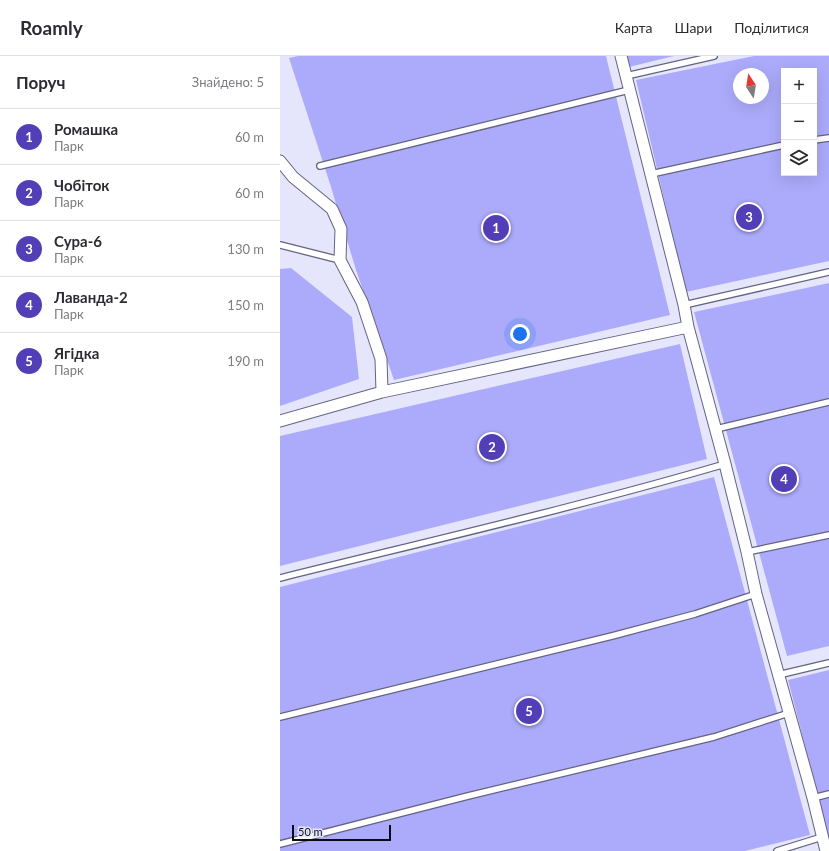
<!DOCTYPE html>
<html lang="uk">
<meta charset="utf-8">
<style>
body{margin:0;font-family:Lato,sans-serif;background:#f7f7f7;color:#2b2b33}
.controls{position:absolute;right:12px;top:12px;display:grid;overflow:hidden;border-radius:0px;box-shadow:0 4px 16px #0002}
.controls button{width:36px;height:36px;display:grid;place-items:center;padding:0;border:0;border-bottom:1px solid #e1e1e2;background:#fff;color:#2b2b33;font:20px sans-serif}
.compass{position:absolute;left:453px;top:12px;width:36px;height:36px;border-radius:50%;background:#fff;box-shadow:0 4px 16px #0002;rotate:348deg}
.scale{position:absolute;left:12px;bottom:10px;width:99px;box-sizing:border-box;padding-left:4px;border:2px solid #0b0b17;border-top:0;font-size:11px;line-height:14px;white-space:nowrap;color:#0b0b17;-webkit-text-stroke:3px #e5e6fc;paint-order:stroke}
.you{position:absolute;left:240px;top:278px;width:14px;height:14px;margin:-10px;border:3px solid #fff;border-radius:50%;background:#1a73e8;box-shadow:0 0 0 6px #1a73e833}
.badge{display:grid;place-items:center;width:26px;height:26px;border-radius:50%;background:#523eb6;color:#fff;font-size:13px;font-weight:700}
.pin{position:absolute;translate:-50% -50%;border:2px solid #fff;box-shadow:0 1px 4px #0006}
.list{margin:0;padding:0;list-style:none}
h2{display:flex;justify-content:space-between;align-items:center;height:52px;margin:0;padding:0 16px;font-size:17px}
h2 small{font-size:13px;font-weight:400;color:#7c7c81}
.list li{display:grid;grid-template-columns:26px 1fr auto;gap:12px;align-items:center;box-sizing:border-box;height:56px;padding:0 16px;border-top:1px solid #e1e1e2}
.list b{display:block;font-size:15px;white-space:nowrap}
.list p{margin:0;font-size:13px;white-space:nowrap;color:#7c7c81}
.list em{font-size:13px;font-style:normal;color:#7c7c81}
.icon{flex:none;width:22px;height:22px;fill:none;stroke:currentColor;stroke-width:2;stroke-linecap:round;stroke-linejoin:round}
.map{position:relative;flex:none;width:549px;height:795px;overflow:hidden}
header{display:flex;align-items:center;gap:24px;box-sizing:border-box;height:56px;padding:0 20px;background:#fff;border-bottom:1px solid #e1e1e2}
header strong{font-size:19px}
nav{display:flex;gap:22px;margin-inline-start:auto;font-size:14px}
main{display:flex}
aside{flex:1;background:#fff}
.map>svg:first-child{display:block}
.green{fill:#acabfb;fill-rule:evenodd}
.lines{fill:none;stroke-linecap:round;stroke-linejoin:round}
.service-casing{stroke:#636382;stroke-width:8}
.minor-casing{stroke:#636382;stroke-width:13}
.service{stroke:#fff;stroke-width:5.5}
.minor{stroke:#fff;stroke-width:11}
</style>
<header>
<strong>Roamly</strong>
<nav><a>Карта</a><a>Шари</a><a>Поділитися</a></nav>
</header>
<main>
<aside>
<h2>Поруч<small>Знайдено: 5</small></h2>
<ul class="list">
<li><span class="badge">1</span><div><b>Ромашка</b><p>Парк</p></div><em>60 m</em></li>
<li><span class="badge">2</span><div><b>Чобіток</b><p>Парк</p></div><em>60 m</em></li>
<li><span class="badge">3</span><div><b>Сура-6</b><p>Парк</p></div><em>130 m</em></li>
<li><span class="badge">4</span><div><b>Лаванда-2</b><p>Парк</p></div><em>150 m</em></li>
<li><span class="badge">5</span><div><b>Ягідка</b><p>Парк</p></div><em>190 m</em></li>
</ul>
</aside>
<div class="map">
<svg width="549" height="795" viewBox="0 0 549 795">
<rect width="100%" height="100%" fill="#e5e6fc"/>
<path class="green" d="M 18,0 L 326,0 L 390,259 L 114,324 L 76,214 L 51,131 L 9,2 Z
M 346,0 L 394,0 L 349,11 Z
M 474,0 L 549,0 L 549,205 L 406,236 L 356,24 ZM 504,15 L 534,15 L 534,117 L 504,117 ZM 459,18 L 483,18 L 483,42 L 459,42 Z
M 11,212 L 72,261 L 79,323 L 0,350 L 0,213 Z
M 549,227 L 549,590 L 507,600 L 414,256 Z
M 400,288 L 427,403 L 0,510 L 0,380 Z
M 434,421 L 530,779 L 465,795 L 0,795 L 0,531 Z
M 549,614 L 549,782 L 508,624 Z"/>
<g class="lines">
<g class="service-casing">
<path id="service" d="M 346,20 L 434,0
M 534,84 L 549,82
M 40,110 L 349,34
M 371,118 L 504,89
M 0,189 L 60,204
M 404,249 L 549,216
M 436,373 L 549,346
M 467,496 L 549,479
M 0,522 C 149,485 298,451 445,408
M 498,619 L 549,607
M 0,661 L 332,580 L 415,558 L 476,538
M 533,742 L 549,738
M 0,788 L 188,740 L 434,681 L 509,657
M 497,795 L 542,781"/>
</g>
<g class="minor-casing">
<path id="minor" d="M 341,0 L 404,249 L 408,271 L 445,408 L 467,496 L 476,538 L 533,742 L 546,795
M 0,105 L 13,121 L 52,153 L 61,173 L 60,204 L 82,246 L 101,303 L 102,336
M 0,365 L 102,336 L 408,271"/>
</g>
<use href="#service" class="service"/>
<use href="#minor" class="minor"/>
</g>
</svg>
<div class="controls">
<button>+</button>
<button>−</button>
<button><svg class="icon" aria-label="layers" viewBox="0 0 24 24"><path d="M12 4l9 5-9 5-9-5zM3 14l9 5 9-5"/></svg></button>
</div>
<svg class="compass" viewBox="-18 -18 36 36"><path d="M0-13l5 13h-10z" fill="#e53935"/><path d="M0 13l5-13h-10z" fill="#7c7c81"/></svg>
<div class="scale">50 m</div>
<div class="you"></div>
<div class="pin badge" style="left:216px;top:172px">1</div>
<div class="pin badge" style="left:212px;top:391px">2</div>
<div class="pin badge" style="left:469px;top:161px">3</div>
<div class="pin badge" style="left:504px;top:423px">4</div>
<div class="pin badge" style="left:249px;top:655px">5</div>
</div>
</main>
